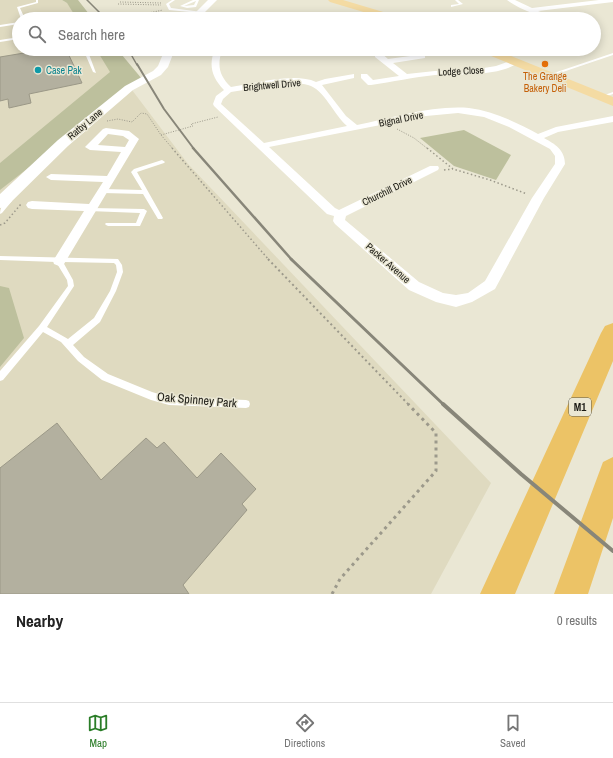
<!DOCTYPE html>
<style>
body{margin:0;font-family:"Archivo Narrow",sans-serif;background:#f6f6f6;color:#222}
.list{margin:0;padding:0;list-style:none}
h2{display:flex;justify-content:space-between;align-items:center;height:52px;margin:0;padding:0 16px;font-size:17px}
h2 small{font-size:13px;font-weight:400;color:#767676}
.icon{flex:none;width:22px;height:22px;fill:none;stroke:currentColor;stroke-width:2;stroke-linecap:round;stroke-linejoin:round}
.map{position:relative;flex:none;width:613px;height:594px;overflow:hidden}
.search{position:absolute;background:#fff;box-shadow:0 2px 10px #0003;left:12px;right:12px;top:12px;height:44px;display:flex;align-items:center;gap:10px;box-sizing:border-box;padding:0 14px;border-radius:22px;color:#767676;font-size:15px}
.sheet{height:108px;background:#fff}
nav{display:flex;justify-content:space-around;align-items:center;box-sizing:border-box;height:56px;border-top:1px solid #e0e0e0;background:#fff;font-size:11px;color:#767676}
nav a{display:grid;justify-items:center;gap:2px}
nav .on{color:#2b7d28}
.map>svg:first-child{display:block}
.built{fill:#dfdac0}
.green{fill:#bdc09d}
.building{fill:#b3b09f;stroke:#9b9887}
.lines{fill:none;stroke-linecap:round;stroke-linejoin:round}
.path-far3{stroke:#9c998b;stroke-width:1;stroke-dasharray:1 1.5;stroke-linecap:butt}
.path-far2{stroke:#9c998b;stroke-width:1.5;stroke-dasharray:1.5 2.5;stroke-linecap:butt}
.path-far1{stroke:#9c998b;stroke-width:2;stroke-dasharray:2 3;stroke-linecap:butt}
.path{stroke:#9c998b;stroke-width:3;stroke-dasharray:3 4;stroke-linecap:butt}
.service{fill:#fff;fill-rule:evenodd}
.minor{fill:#fff;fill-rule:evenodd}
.secondary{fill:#fff;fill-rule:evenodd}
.primary{fill:#f4dba3;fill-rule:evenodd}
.motorway{fill:#ecc366;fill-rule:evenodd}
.rail-far4{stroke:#888679;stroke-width:1.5}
.rail-far3{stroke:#888679;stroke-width:2}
.rail-far2{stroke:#888679;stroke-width:2.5}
.rail-far1{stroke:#888679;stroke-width:3}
.rail{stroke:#888679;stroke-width:4}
.food-dot{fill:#e8710a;stroke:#eae7d4;stroke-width:1.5}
.culture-dot{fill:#0f9aa8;stroke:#eae7d4;stroke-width:1.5}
.labels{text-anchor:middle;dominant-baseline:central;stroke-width:3;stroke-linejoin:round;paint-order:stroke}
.far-culture-label{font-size:10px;fill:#0d838f;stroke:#eae7d4;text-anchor:start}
.far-street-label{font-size:10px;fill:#1a1913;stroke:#eae7d4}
.far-food-label{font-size:10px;fill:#c56008;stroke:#eae7d4}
.shield{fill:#eae7d4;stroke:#58574d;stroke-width:1}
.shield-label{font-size:11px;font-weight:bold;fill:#1a1913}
.street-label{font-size:12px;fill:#1a1913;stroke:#eae7d4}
</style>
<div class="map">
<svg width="613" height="594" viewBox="0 0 613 594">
<rect width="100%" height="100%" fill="#eae7d4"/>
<path class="built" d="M 0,0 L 62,0 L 67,3 L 79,19 L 19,19 L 19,49 L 101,49 L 188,164 L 491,483 L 431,594 L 0,594 Z"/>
<path class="green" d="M 62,0 L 78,0 L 93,19 L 77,19 L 67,3 Z
M 96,49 L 117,49 L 142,79 L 0,190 L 0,163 L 110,72 Z
M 464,130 L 511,155 L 496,180 L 454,166 L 420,138 Z
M 0,286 L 9,288 L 24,338 L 0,367 Z"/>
<path class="building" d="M 48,49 L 66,49 L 82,83 L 29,94 L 31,103 L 9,108 L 8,99 L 0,101 L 0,57 Z
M 57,423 L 101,480 L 146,438 L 157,448 L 164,442 L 197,478 L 221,453 L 256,489 L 242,504 L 247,510 L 183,585 L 189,594 L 0,594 L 0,468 Z"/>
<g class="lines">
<path class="path-far3" d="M 120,2 L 161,3
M 118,4 L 161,5
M 119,19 L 163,10
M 107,121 L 118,119 L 132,122 L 141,113 L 147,114 L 161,135 L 173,149
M 397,129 L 414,138 L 428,149
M 161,135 L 193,126 L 191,124 L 218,117"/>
<path class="path-far2" d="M 172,148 L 269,260
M 427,148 L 453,169 L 490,180 L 527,194
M 444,170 L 453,169
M 0,225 L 5,223 L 21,204"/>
<path class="path-far1" d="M 268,259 L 409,405"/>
<path class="path" d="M 332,594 L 340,579 L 436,471 L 436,433 L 408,404"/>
<path class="service" d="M 36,0 L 38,0 L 38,3 L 20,8 L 25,19 L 21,19 L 17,7 L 36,2 Z
M 172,0 L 175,0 L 169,4 L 171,8 L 202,12 L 200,13 L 169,10 L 166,4 Z
M 193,0 L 199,0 L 196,7 L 187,8 L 180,6 ZM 196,1 L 194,5 L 184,6 Z
M 455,0 L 458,0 L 463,4 L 451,7 L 451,5 L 459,4 Z
M 286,17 L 290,19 L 285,19 Z
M 19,22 L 19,24 L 0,27 L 0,25 Z
M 19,37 L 19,39 L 0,42 L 0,40 Z
M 83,49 L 87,49 L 96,73 L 93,72 Z
M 389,49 L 395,49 L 393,50 Z
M 613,53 L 613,55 L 551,76 L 548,75 Z
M 613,92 L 613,94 L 601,98 L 599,97 Z
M 162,160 L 165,162 L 164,163 L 137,172 L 163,218 L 162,219 L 158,219 L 143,194 L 103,193 L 100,191 L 103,189 L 142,190 L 131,172 L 134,169 Z
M 9,199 L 12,201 L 2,213 L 0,214 C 0,208 3,202 9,199 Z
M 91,208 L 144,209 L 147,211 L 140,226 L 108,226 L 106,225 L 105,224 L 106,223 L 136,223 L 140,213 L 89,211 L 88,210 Z
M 0,256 L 118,259 L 122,265 L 123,272 L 116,291 L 100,322 L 73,345 L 84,357 L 108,374 L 152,392 L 169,397 L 246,400 L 249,401 L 250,404 L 249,407 L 246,408 L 169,405 L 151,400 L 102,380 L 78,361 L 61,342 L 43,332 L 3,380 L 0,381 L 0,371 L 39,326 L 68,286 L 67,280 L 56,262 L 0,260 ZM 63,262 L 114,263 L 116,265 L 117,272 L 110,291 L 94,318 L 68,339 L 47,327 L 74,286 L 73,280 Z"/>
<path class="minor" d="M 507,0 L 515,0 L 532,8 L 599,0 L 613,0 L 613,2 L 538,11 L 561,19 C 545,19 520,10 507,0 Z
M 385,13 L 388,15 C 383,19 377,19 371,19 Z
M 474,15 L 489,19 L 453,19 L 456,17 Z
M 215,49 L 222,50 C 217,65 219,76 231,87 C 254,84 294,72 316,82 L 325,79 L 354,74 L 354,78 L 322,85 L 346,116 L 357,125 C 392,118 433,105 469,108 C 493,111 516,122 538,134 L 556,127 L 613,116 L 613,122 L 558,132 L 544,138 C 555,144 565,150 565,164 L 544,198 L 495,289 L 472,302 L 456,307 L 436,302 L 409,290 L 335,224 L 333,221 L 334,216 L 327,214 L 214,106 L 213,104 L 216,96 L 224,90 C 212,78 208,65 215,49 ZM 289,83 C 295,84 303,83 308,85 C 324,89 334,115 347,126 L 264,143 L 221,104 L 223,99 L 231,92 ZM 458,113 L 484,117 L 509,127 L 550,149 L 555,156 L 555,164 L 532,198 L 485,281 L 468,293 L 456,295 L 443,293 L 419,282 L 345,220 L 346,216 L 438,170 L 439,168 L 438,166 L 430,166 L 339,210 L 335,208 L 269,147 L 426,116 Z
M 375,53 L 381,53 L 388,59 L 425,54 L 425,58 L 393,63 L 407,74 L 435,71 L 466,71 L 496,66 L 516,59 L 520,61 C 503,77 458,74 435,75 C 414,77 392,82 371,85 L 368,85 L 361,78 L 361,74 L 367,74 L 373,80 L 399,76 L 375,57 Z
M 106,128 L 129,131 L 139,139 L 64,264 L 59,266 L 54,264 L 53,261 L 84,211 L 32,209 L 28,208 L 26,205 L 28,202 L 32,201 L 89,204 L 103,182 L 51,180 L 46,177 L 51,174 L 107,176 L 121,152 L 90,150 L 85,147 L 103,129 ZM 108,134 L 123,136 L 129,140 L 125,147 L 98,145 Z"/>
<path class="secondary" d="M 208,0 L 217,0 L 198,19 L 189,19 Z
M 165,49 L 175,49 L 168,67 L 161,75 L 133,90 L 68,146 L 6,207 L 0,208 L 0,194 L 58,140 L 125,86 L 153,71 L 158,66 Z"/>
<path class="primary" d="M 328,0 L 343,0 L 400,17 L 402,19 L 387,19 L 330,2 Z
M 477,49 L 494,49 L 613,97 L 613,106 L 479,51 Z"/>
<path class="motorway" d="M 613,323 L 613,361 L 515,594 L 480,594 L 601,333 L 605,326 Z
M 613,457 L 613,518 L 588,594 L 554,594 L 603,462 Z"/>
<path class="rail-far4" d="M 87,0 L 106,19
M 128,49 L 137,65"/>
<path class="rail-far3" d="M 137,64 L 164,109 L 194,149"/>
<path class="rail-far2" d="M 193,148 L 292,260"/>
<path class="rail-far1" d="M 291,259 L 444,405"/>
<path class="rail" d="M 443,404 L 521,474 L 613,551"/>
</g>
<circle class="food-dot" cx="545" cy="64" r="4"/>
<circle class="culture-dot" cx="38" cy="70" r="4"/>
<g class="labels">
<g class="far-culture-label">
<text x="46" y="70">Case Pak</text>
</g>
<g class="far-street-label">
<text transform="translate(461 71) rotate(-3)">Lodge Close</text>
<text transform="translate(272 85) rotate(-5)">Brightwell Drive</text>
<text transform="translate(401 119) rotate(-11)">Bignal Drive</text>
<text transform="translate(85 124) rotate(-40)">Ratby Lane</text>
<text transform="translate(387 191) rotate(-26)">Churchill Drive</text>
<text transform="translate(388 263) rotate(41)">Packer Avenue</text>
</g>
<g class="far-food-label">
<text x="545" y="76">The Grange<tspan x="545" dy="12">Bakery Deli</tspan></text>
</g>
<rect class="shield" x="569" y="398" width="22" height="18" rx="3"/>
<g class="shield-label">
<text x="580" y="407">M1</text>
</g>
<g class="street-label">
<text transform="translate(197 400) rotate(5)">Oak Spinney Park</text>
</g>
</g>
</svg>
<div class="search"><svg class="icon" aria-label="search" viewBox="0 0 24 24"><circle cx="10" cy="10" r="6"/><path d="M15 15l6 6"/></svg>Search here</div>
</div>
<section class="sheet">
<h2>Nearby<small>0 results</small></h2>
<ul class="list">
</ul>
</section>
<nav>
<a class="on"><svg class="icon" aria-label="map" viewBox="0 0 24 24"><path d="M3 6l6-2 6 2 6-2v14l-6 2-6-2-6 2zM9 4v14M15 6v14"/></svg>Map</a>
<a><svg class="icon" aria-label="directions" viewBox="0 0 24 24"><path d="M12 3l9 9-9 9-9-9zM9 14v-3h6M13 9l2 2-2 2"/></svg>Directions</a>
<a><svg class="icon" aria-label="saved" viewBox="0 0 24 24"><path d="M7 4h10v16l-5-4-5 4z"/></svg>Saved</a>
</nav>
